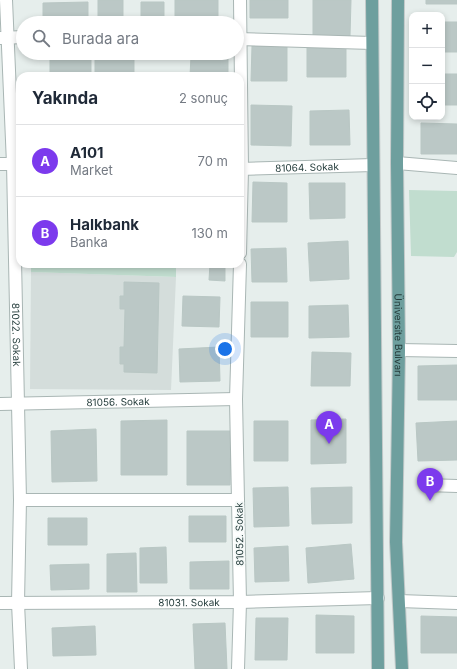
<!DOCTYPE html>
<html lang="tr">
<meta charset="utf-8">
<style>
body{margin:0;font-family:Inter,sans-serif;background:#f6f6f7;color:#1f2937}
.controls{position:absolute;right:12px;top:12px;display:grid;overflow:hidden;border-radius:8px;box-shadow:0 2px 6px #0003}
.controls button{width:36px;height:36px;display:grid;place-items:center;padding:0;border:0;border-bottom:1px solid #e0e1e3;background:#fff;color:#1f2937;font:20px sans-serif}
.you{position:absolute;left:225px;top:349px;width:14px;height:14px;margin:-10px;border:3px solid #fff;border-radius:50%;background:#1a73e8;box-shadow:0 0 0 6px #1a73e833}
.badge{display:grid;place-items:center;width:26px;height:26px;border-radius:50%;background:#7c3aed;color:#fff;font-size:13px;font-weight:700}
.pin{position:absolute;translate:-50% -33px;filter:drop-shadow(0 1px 2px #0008)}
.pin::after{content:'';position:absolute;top:21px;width:14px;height:12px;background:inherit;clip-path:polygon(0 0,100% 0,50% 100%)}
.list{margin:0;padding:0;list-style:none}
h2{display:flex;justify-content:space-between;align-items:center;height:52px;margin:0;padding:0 16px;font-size:17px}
h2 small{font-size:13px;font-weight:400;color:#747a83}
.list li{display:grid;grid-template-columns:26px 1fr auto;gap:12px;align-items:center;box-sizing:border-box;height:72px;padding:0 16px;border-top:1px solid #e0e1e3}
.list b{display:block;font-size:15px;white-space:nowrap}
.list p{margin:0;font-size:13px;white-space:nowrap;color:#747a83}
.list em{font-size:13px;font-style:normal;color:#747a83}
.icon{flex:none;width:22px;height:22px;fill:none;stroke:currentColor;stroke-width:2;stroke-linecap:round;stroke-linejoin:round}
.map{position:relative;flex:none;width:457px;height:669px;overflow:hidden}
.search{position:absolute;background:#fff;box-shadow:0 2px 6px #0003;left:16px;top:16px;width:228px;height:44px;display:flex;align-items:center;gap:10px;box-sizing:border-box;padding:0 14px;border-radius:22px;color:#747a83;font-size:15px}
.panel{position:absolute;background:#fff;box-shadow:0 2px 6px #0003;left:16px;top:72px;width:228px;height:196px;border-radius:12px}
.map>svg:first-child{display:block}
.built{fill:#d4dddb}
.green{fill:#c1ddcf}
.building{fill:#bbc8c6;stroke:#b9c7c4}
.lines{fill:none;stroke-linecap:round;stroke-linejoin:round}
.minor-casing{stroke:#a9b6b4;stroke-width:14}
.major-casing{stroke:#c2c9c9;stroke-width:14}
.minor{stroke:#fff;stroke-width:12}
.major{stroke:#6e9f9e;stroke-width:12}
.labels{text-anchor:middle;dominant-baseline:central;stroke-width:3.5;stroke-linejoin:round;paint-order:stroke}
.street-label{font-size:10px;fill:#263e3d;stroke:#f6faf9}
</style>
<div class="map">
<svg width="457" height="669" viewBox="0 0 457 669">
<rect width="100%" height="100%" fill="#e6eeec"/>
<path class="built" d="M 31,272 L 176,277 L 171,390 L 30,389 Z"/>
<path class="green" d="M 409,190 L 457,191 L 457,252 L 454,257 L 411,256 Z
M 31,264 L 176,264 L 176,277 L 31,272 Z"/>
<path class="building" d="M 98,0 L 123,0 L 123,23 L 98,23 Z
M 175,0 L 218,0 L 218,23 L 175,23 Z
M 250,0 L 288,0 L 288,18 L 250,18 Z
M 313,0 L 351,0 L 350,36 L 313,36 Z
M 426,0 L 457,0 L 457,4 L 426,4 Z
M 88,2 L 88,23 L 43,23 L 43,3 Z
M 141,2 L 164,2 L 164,23 L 141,23 Z
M 442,22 L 457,22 L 457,52 L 442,52 Z
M 307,43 L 346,43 L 346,77 L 307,77 Z
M 252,46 L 287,46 L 287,81 L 251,81 Z
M 95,55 L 134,55 L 134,76 L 95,76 Z
M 191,56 L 228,56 L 228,76 L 190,76 Z
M 50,59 L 91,59 L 91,76 L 50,76 Z
M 442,74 L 457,74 L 457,105 L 442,105 Z
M 251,105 L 292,106 L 291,146 L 251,145 Z
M 349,110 L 350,145 L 310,145 L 310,111 Z
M 421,123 L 457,124 L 457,154 L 421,154 Z
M 253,182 L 287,183 L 287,222 L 252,222 Z
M 309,183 L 345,183 L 345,218 L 310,219 Z
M 348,241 L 349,279 L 310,281 L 308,243 Z
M 286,248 L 287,282 L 252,282 L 251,249 Z
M 210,264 L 225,264 L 225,281 L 209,280 Z
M 124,282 L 159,283 L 157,373 L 124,372 L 124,364 L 120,364 L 120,347 L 124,347 L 125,309 L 120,309 L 120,296 L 124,296 Z
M 183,296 L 220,297 L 219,327 L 182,326 Z
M 251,302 L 288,302 L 288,337 L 251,337 Z
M 348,305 L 349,337 L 309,338 L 309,306 Z
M 219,347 L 220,381 L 180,382 L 179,349 Z
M 312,352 L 351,353 L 350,386 L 311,386 Z
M 457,365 L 457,400 L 418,400 L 418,366 Z
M 346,419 L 346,463 L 311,464 L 311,420 Z
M 167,420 L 167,475 L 121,475 L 121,421 Z
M 254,421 L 288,421 L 288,461 L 254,461 Z
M 457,421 L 457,460 L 418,461 L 416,423 Z
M 96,429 L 97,481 L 52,482 L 51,431 Z
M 187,431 L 231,431 L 230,485 L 187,485 Z
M 288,487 L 289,526 L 254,527 L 253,488 Z
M 352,487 L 352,523 L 312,524 L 311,488 Z
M 189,516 L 226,516 L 226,542 L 189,542 Z
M 48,518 L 87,518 L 87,545 L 48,545 Z
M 351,544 L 354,579 L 308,583 L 306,548 Z
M 288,546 L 289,581 L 255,582 L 254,548 Z
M 166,547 L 167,583 L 140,583 L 140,548 Z
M 136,553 L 137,592 L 107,592 L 107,554 Z
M 229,561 L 229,589 L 190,589 L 190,562 Z
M 89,564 L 89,589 L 51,590 L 50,565 Z
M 316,615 L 354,616 L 354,653 L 316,653 Z
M 421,616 L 457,617 L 457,653 L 421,653 Z
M 256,618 L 288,618 L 287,660 L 255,660 Z
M 225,623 L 227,669 L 195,669 L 193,624 Z
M 95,626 L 96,655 L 53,656 L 52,628 Z"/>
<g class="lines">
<g class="minor-casing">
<g id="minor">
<path id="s1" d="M 6,0 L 13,164 L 20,500 L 18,603 L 21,669"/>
<path d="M 1,38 L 23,37"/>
<path d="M 237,39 L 372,43"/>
<path d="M 397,163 L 457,168"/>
<path d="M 0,164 L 20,164"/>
<path id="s2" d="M 240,169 L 373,165"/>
<path d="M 240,253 L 242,169 L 240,0"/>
<path d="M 399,350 L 457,351"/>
<path id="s3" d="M 0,404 L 236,399"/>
<path d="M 426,485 L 457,486"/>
<path d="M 20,500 L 238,500"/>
<path d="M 399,601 L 457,603"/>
<path id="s4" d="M 0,603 L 240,602 L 378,598"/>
<path d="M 238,669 L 240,602 L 236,399 L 240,264"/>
</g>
</g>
<g class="major-casing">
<g id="major">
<path d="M 372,0 L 378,669"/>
<path id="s5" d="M 398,0 L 397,163 L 399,350 L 396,542 L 402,669"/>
</g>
</g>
<use href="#minor" class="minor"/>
<use href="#major" class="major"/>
</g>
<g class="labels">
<g class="street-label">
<text stroke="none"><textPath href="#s2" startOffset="67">81064. Sokak</textPath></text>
<text stroke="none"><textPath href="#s1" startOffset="335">81022. Sokak</textPath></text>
<text stroke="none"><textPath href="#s5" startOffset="335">Üniversite Bulvarı</textPath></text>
<text stroke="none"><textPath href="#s3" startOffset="118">81056. Sokak</textPath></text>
<text transform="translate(239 534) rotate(-91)">81052. Sokak</text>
<text stroke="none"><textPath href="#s4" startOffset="189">81031. Sokak</textPath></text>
</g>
</g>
</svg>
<div class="controls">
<button>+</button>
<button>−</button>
<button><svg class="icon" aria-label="locate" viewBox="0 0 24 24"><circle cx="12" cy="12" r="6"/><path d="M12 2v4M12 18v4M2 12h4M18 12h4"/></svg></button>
</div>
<div class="you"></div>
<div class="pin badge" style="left:329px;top:444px">A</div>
<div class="pin badge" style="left:430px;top:501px">B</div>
<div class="search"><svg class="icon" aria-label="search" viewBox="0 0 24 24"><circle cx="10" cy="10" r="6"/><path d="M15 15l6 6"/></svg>Burada ara</div>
<section class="panel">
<h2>Yakında<small>2 sonuç</small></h2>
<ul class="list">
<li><span class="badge">A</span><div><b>A101</b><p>Market</p></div><em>70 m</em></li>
<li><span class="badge">B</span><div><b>Halkbank</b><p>Banka</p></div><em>130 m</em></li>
</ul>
</section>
</div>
